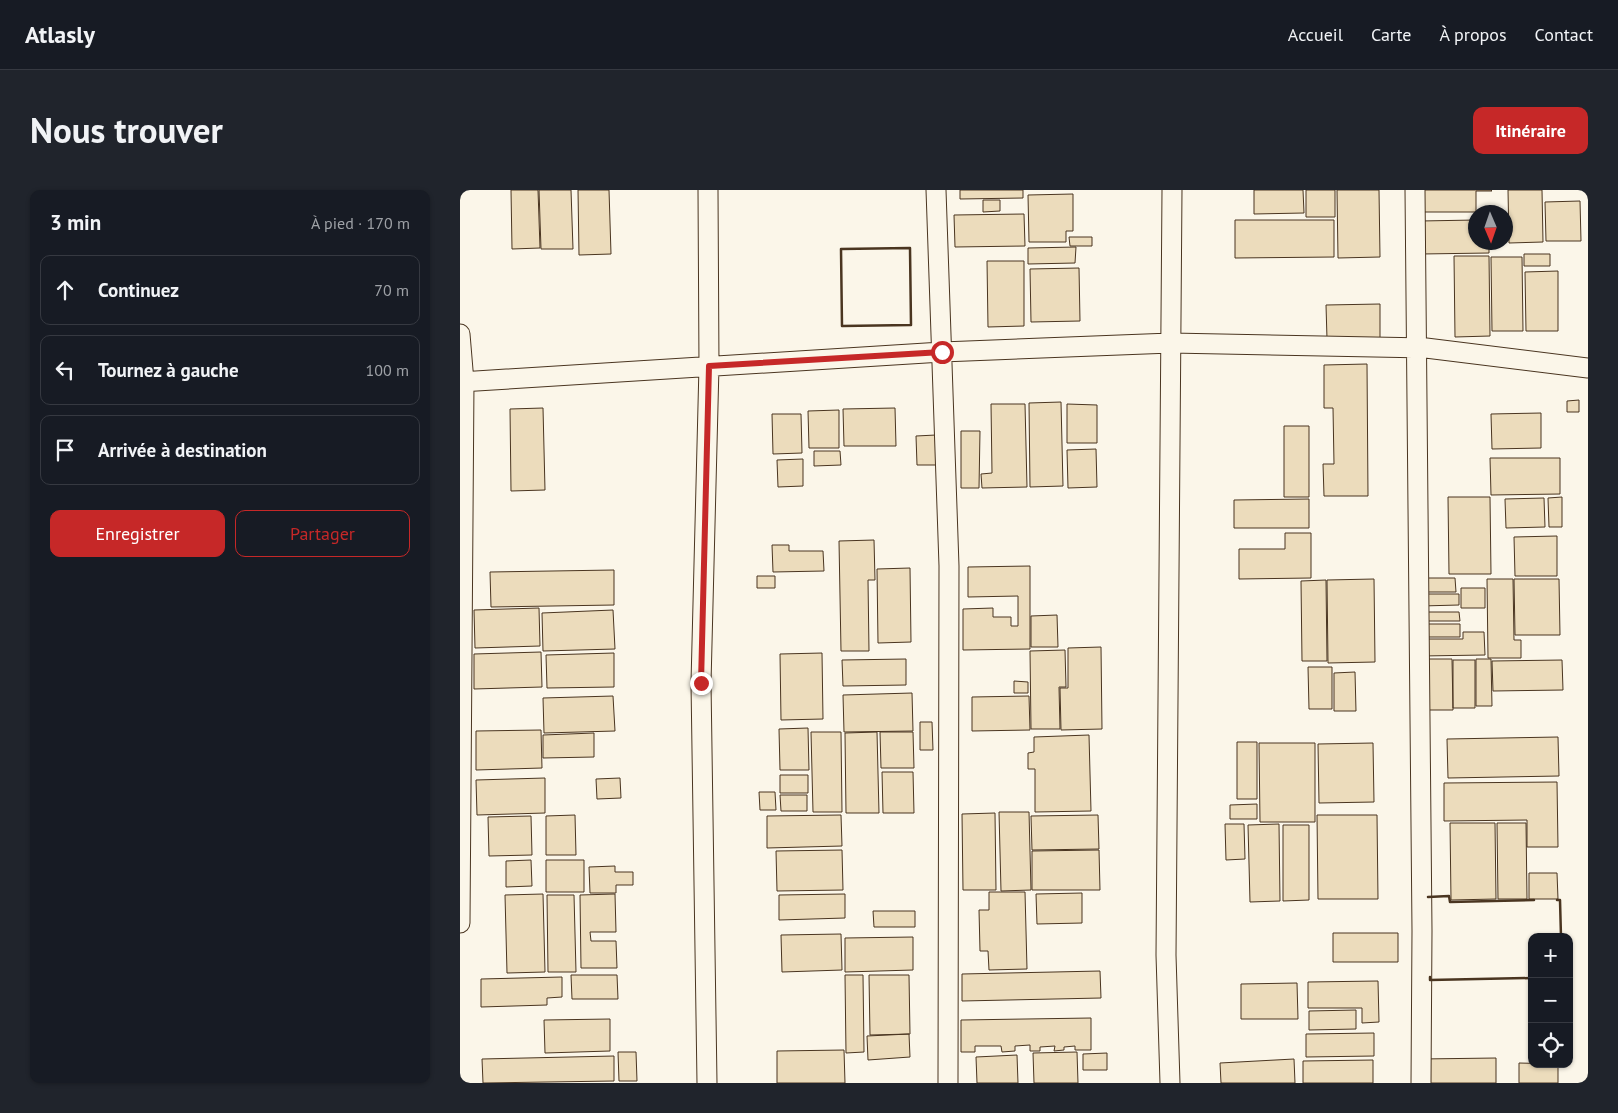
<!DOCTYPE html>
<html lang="fr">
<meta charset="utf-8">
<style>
body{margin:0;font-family:"PT Sans",sans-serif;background:#20242c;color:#f1f3f6}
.controls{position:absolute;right:15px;bottom:15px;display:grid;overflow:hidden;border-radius:10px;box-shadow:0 1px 4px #0004}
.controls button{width:45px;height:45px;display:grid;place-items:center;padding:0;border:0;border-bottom:1px solid #363941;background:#171b24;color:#f1f3f6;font:25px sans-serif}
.compass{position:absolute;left:1008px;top:15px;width:45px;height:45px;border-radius:50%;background:#171b24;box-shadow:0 1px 4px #0004;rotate:178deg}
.stop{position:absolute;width:15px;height:15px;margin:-11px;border:4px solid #c62828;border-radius:50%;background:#fff}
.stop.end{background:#c62828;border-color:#fff;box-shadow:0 1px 5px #0008}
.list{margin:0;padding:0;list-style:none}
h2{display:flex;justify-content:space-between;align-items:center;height:65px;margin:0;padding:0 20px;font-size:21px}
h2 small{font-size:16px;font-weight:400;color:#9ea1a6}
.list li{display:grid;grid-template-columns:32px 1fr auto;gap:15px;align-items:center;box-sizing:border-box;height:70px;margin:0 10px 10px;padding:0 10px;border:1px solid #363941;border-radius:10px}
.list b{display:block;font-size:19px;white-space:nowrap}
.list em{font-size:16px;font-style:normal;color:#9ea1a6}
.actions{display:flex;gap:10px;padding:15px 20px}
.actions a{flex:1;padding:11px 0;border:1px solid #c62828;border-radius:10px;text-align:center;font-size:18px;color:#c62828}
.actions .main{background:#c62828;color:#fff}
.icon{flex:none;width:28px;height:28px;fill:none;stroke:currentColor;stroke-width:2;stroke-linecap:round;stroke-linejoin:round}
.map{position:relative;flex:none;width:1128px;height:893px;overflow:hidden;border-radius:10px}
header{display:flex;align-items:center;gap:30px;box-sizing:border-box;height:70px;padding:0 25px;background:#171b24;border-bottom:1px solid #363941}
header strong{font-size:24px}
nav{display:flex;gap:28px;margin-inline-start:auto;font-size:18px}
.intro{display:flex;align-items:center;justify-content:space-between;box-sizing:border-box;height:120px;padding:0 30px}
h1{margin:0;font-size:35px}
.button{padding:12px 22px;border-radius:10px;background:#c62828;color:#fff;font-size:18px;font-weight:700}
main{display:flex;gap:30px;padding:0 30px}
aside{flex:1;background:#171b24;border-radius:10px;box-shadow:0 1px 4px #0004}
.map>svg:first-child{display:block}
.building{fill:#ecdcbc;stroke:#4a3520}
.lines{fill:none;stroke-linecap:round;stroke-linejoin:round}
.minor-casing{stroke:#4a3520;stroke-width:21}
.minor{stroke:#fbf6e9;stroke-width:19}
.wall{stroke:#4a3520;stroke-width:2.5}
.route{stroke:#c62828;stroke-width:6}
</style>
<header>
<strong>Atlasly</strong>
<nav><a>Accueil</a><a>Carte</a><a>À propos</a><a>Contact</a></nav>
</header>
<div class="intro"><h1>Nous trouver</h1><a class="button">Itinéraire</a></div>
<main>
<aside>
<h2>3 min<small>À pied · 170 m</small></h2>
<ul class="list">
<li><svg class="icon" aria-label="ahead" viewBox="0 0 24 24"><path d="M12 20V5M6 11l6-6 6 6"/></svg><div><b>Continuez</b></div><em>70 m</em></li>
<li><svg class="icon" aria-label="left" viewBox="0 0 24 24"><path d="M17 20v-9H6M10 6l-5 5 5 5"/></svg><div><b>Tournez à gauche</b></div><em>100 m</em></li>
<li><svg class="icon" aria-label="arrive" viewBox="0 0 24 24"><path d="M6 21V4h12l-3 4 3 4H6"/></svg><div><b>Arrivée à destination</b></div></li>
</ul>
<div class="actions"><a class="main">Enregistrer</a><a>Partager</a></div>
</aside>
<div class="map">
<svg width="1128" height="893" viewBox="0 0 1128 893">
<rect width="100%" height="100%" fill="#fbf6e9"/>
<path class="building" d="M 51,0 L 78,0 L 80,58 L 52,59 Z
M 79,0 L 111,0 L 113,59 L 81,59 Z
M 118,0 L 149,0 L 151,64 L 119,65 Z
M 500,0 L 563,0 L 563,8 L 500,9 Z
M 794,0 L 843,0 L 844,23 L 794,24 Z
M 846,0 L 875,0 L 875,27 L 846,27 Z
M 877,0 L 919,0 L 920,67 L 878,68 Z
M 959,0 L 1031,0 L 1032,1 L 1016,1 L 1016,22 L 959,22 Z
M 1048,0 L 1082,0 L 1083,52 L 1049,53 Z
M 613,4 L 613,41 L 606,41 L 606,52 L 569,52 L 568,5 Z
M 523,10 L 540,10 L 540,21 L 523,22 Z
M 1120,11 L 1121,51 L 1086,51 L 1085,12 Z
M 564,24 L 565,56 L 495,57 L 494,25 Z
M 775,30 L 874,30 L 874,67 L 775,68 Z
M 1016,30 L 1016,52 L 1029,52 L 1029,63 L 961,64 L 960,31 Z
M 609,47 L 632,47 L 632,56 L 610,56 Z
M 616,57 L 615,73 L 568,74 L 568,58 Z
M 1064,64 L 1090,64 L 1090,76 L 1064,76 Z
M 994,66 L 1029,66 L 1030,146 L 995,147 Z
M 1031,67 L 1062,67 L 1063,141 L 1032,141 Z
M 527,71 L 564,71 L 564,136 L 528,137 Z
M 619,78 L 620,131 L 571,132 L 570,79 Z
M 1098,81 L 1098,141 L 1066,141 L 1065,82 Z
M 920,114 L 920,148 L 867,149 L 866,115 Z
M 907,174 L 908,306 L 864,306 L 863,274 L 874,274 L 873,218 L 864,218 L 864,175 Z
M 1119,210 L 1119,222 L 1107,222 L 1107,211 Z
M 601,212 L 603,296 L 570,297 L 569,213 Z
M 531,214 L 565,214 L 567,297 L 522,298 L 521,284 L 532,283 Z
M 607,214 L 637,215 L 637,253 L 607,253 Z
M 83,218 L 85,300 L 51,301 L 50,219 Z
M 435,218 L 436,256 L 384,256 L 383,219 Z
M 379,220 L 379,258 L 349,258 L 348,221 Z
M 1081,223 L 1081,258 L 1032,259 L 1031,224 Z
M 312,224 L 341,224 L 342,263 L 313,264 Z
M 824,236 L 849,236 L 849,307 L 824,307 Z
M 501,241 L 520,241 L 519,298 L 501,298 Z
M 476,245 L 477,275 L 457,275 L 456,246 Z
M 636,259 L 637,297 L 608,298 L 607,260 Z
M 354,261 L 380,261 L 381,275 L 354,276 Z
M 1030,268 L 1100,268 L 1100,304 L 1031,305 Z
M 343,269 L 343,296 L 318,297 L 317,270 Z
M 988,307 L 1030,307 L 1031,384 L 989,384 Z
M 1102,307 L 1102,337 L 1089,337 L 1088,308 Z
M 1084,308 L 1085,337 L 1046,338 L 1045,309 Z
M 849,309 L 849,338 L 774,338 L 774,310 Z
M 825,343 L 851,343 L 851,388 L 779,389 L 779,359 L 825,359 Z
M 1097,346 L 1097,386 L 1055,386 L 1054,347 Z
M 414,350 L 415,390 L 408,390 L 409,461 L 381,461 L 379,351 Z
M 312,355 L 329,355 L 329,361 L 363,361 L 364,381 L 313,382 Z
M 570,376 L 570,459 L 503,460 L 503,419 L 533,418 L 533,427 L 551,427 L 551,436 L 558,436 L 558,406 L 508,407 L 508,377 Z
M 450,378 L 451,452 L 418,453 L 417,379 Z
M 154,380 L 154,415 L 31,417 L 30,382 Z
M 297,386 L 315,386 L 315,398 L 297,398 Z
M 968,388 L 995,388 L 996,402 L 968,402 Z
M 914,389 L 915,472 L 868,473 L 867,390 Z
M 1027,389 L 1053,389 L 1054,450 L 1061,450 L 1061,468 L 1028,468 Z
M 1054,389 L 1099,389 L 1100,445 L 1055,445 Z
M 866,390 L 867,471 L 842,471 L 841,391 Z
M 1001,398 L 1025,398 L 1025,418 L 1001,418 Z
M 961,404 L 999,404 L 999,415 L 961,416 Z
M 79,418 L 80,456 L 15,458 L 14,420 Z
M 153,420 L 155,459 L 83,461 L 82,423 Z
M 964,422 L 999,422 L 1000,431 L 964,431 Z
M 597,425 L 598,457 L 571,457 L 571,426 Z
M 967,434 L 1000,434 L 1000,447 L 967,447 Z
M 1003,442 L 1024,442 L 1025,465 L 961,466 L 961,449 L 1003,449 Z
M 641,457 L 642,539 L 601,540 L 600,498 L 608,498 L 608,458 Z
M 605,460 L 606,497 L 599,497 L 600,539 L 571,539 L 570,461 Z
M 81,462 L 82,497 L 14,499 L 14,464 Z
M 154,463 L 154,497 L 87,498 L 86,465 Z
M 362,463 L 363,529 L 321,530 L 320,464 Z
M 446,469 L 446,495 L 383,496 L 382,470 Z
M 966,469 L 992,469 L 993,520 L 967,520 Z
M 1016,469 L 1031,469 L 1032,516 L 1016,516 Z
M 993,470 L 1015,470 L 1015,518 L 993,518 Z
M 1102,470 L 1103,500 L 1033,501 L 1032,471 Z
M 848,477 L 872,477 L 872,519 L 849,519 Z
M 895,482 L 896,521 L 874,521 L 874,483 Z
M 554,491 L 568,492 L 568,503 L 554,503 Z
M 452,503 L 453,541 L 384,542 L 383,505 Z
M 153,506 L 155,541 L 84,543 L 83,508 Z
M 569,506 L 570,540 L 512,541 L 512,507 Z
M 460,532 L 472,532 L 473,560 L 460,560 Z
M 348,538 L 349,580 L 320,580 L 319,539 Z
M 81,540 L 82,578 L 16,580 L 16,541 Z
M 351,542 L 381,542 L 382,622 L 353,622 Z
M 417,542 L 419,623 L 386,623 L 385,543 Z
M 420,542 L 453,542 L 454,578 L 421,578 Z
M 134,543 L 134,567 L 83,568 L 83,545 Z
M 629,545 L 631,621 L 575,622 L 575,579 L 568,579 L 568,563 L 574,562 L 574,547 Z
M 1098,547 L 1099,586 L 988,588 L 987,549 Z
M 777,552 L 797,552 L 797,609 L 777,609 Z
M 799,553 L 855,553 L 855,632 L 800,632 Z
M 913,553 L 914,612 L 859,613 L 858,554 Z
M 422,582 L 453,582 L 454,623 L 423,623 Z
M 320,585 L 348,585 L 348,603 L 320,603 Z
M 85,588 L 85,623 L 17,625 L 16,590 Z
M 160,588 L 161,608 L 137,609 L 136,589 Z
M 1097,592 L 1098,657 L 1067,657 L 1067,630 L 984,631 L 984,593 Z
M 299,602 L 315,602 L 316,620 L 300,620 Z
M 320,605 L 347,605 L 347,621 L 321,621 Z
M 797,614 L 797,629 L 770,629 L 770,615 Z
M 539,622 L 569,622 L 571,700 L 541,701 Z
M 535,623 L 536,700 L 503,700 L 502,624 Z
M 115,625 L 116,665 L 86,665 L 86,626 Z
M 381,625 L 382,656 L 307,658 L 307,626 Z
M 638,625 L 639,659 L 572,660 L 571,626 Z
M 857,625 L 917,625 L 918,709 L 858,709 Z
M 71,626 L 72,665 L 29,666 L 28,627 Z
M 990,633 L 1035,633 L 1036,709 L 991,710 Z
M 1037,633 L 1066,633 L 1067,709 L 1038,709 Z
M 765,634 L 784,634 L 785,669 L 766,670 Z
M 819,634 L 820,711 L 790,712 L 788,635 Z
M 823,635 L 849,635 L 849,710 L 823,711 Z
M 382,660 L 383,700 L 317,701 L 316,661 Z
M 639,660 L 640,700 L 572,700 L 572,661 Z
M 71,670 L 72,696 L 46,697 L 46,671 Z
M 86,670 L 124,670 L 124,702 L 86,702 Z
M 155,676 L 155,682 L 173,682 L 173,695 L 156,695 L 156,703 L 130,703 L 129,677 Z
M 1069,683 L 1097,683 L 1098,709 L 1069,709 Z
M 529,702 L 565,702 L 567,779 L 529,780 L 528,761 L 520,761 L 519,720 L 529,720 Z
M 622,703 L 622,733 L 577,734 L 576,704 Z
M 83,704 L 85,782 L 47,783 L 45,705 Z
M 155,704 L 156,742 L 130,742 L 131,751 L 156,751 L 157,778 L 121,778 L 120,705 Z
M 385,704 L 385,728 L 319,730 L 319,705 Z
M 87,705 L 114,705 L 116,782 L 88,782 Z
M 413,721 L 455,721 L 455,737 L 414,737 Z
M 873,743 L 938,743 L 938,772 L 873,772 Z
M 381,744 L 382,780 L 322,782 L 321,745 Z
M 453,747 L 453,780 L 385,782 L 385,748 Z
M 640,781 L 641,808 L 502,811 L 502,784 Z
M 111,785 L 157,785 L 158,809 L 112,809 Z
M 385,785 L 403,785 L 404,862 L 386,863 Z
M 409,785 L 449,785 L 450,844 L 410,845 Z
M 102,787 L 102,807 L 87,808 L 87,815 L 21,817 L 21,789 Z
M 918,791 L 919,832 L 902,833 L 902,818 L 848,818 L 848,792 Z
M 837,793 L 838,829 L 781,829 L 781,794 Z
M 896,820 L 896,839 L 849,840 L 849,821 Z
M 631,828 L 631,860 L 615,860 L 615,856 L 604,857 L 604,860 L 594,861 L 595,856 L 580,857 L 580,861 L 570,861 L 570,855 L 555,856 L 555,861 L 542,862 L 541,856 L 515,856 L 515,862 L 501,862 L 501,830 Z
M 150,829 L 150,861 L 85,863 L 84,830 Z
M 914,843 L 914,866 L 846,867 L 846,844 Z
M 449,844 L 450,867 L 408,870 L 407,846 Z
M 384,860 L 385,893 L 317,893 L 317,861 Z
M 158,862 L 176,862 L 177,891 L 159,891 Z
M 617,862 L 618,893 L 574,893 L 573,863 Z
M 647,863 L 647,880 L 623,880 L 623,864 Z
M 557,865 L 558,893 L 517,893 L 516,867 Z
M 154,866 L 154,891 L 23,893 L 22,869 Z
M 1036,868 L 1036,893 L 962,893 L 961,869 Z
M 834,869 L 835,893 L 761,893 L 760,873 Z
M 913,870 L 913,893 L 843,893 L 843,871 Z
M 1059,873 L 1098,874 L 1098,893 L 1059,893 Z"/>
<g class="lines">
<g class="minor-casing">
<path id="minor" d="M 476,0 L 489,376 L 488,893
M 955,0 L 962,741 L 961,893
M 0,144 L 4,192 L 0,733
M 0,192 L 482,162 L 711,153 L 966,158 L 1128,178
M 247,893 L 241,493 L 249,176 L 248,0
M 710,893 L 706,765 L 712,0"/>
</g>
<use href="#minor" class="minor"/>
<path class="wall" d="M 450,58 L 451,135 L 382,136 L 381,59 Z
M 968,707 L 989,706 L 990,712 L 1074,710
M 1097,710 L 1100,710 L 1101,747
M 970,787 L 970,790 L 1072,788"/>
</g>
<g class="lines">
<path class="route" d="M 241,493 L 249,176 L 482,162"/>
</g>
</svg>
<div class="controls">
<button>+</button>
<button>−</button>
<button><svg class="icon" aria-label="locate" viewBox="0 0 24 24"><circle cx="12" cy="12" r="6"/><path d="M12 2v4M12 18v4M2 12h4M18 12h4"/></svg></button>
</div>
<svg class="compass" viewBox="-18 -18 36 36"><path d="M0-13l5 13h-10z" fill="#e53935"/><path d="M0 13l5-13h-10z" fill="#9ea1a6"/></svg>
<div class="stop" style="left:482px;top:162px"></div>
<div class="stop end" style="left:241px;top:493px"></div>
</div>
</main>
